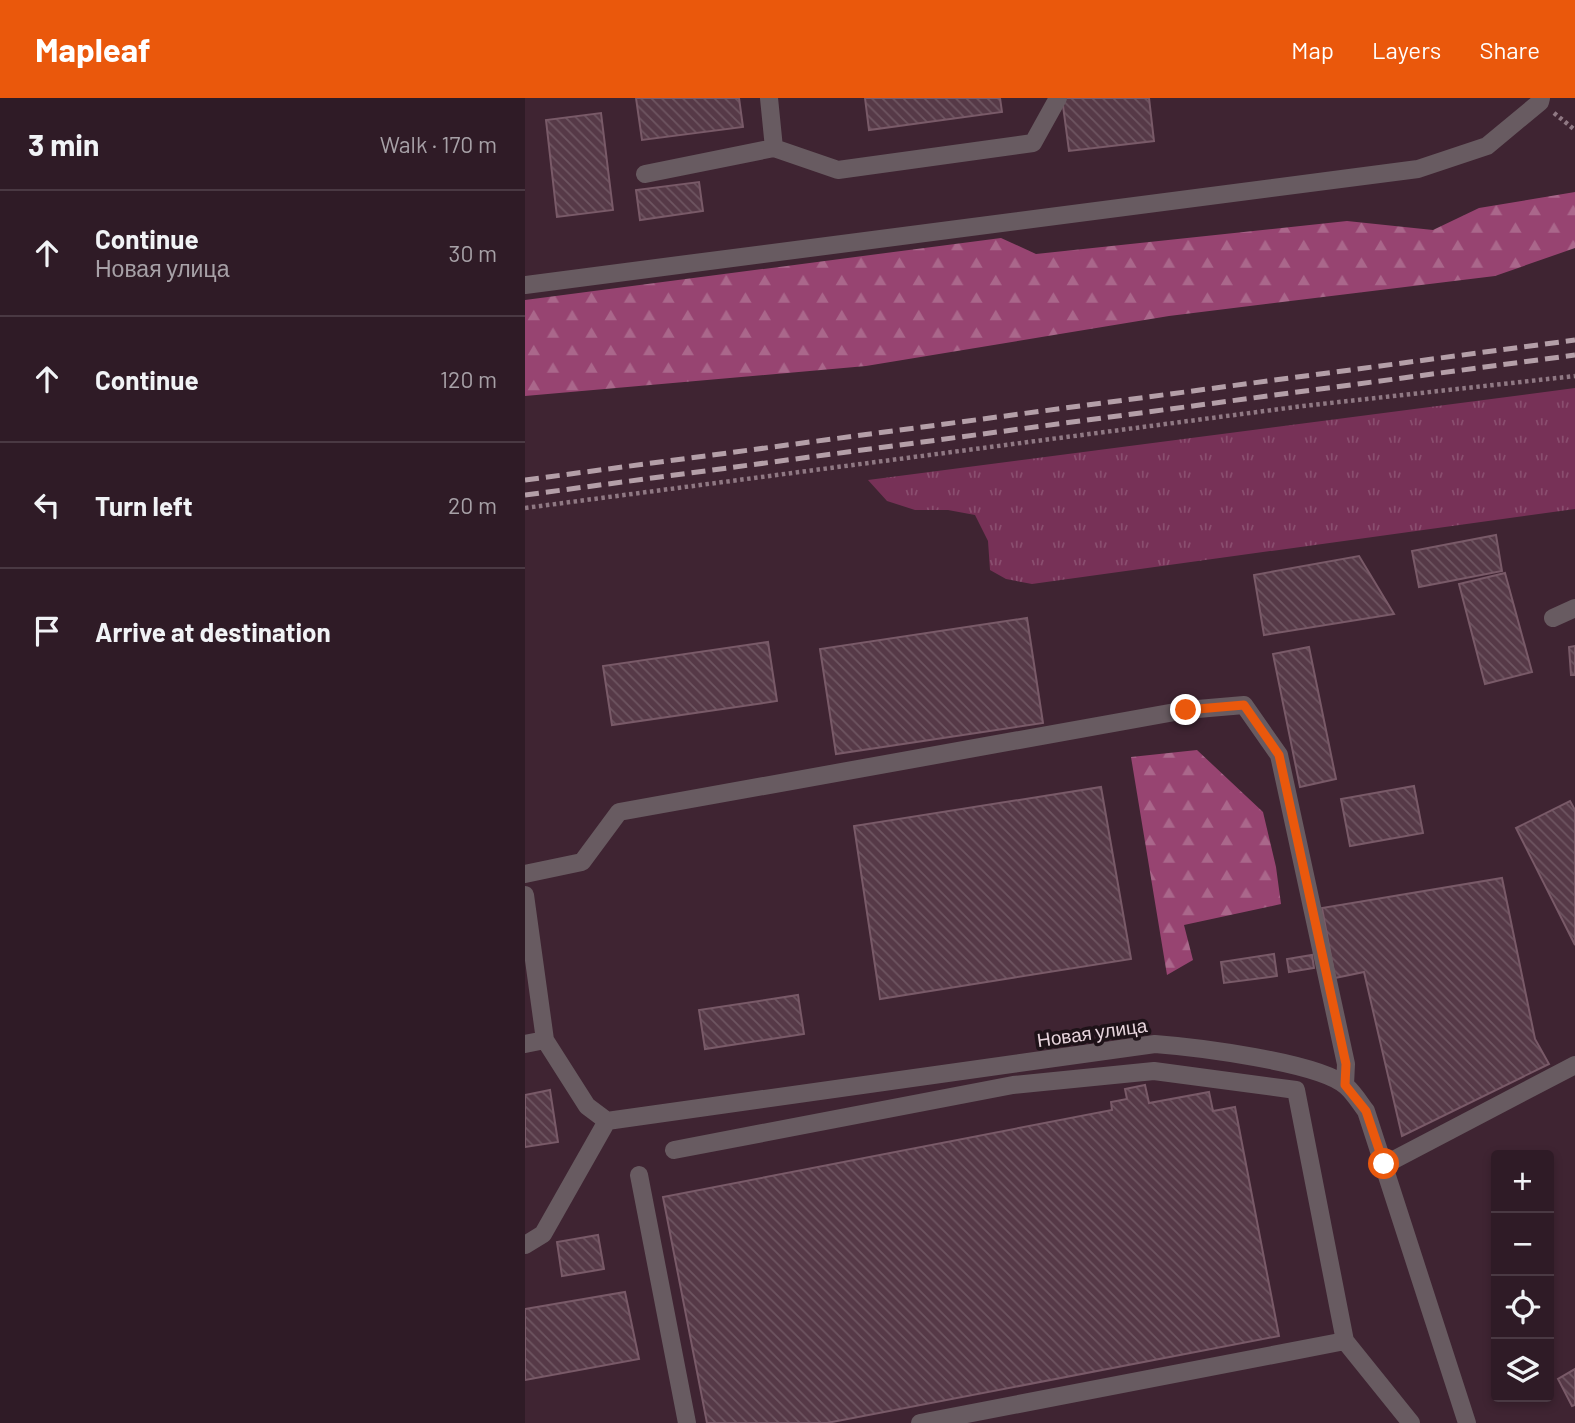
<!DOCTYPE html>
<meta charset="utf-8">
<style>
body{margin:0;font-family:Barlow,sans-serif;background:#37242e;color:#f1f3f6}
.controls{position:absolute;right:21px;bottom:21px;display:grid;overflow:hidden;border-radius:7px;box-shadow:0 4px 10px #0003}
.controls button{width:63px;height:63px;display:grid;place-items:center;padding:0;border:0;border-bottom:2px solid #4a3943;background:#2f1b26;color:#f1f3f6;font:35px sans-serif}
.stop{position:absolute;width:21px;height:21px;margin:-16px;border:5px solid #ea580c;border-radius:50%;background:#fff}
.stop.end{background:#ea580c;border-color:#fff;box-shadow:0 2px 7px #0008}
.list{margin:0;padding:0;list-style:none}
h2{display:flex;justify-content:space-between;align-items:center;height:91px;margin:0;padding:0 28px;font-size:30px}
h2 small{font-size:23px;font-weight:400;color:#a7a1a7}
.list li{display:grid;grid-template-columns:46px 1fr auto;gap:21px;align-items:center;box-sizing:border-box;height:126px;padding:0 28px;border-top:2px solid #4a3943}
.list b{display:block;font-size:26px;white-space:nowrap}
.list p{margin:0;font-size:23px;white-space:nowrap;color:#a7a1a7}
.list em{font-size:23px;font-style:normal;color:#a7a1a7}
.icon{flex:none;width:38px;height:38px;fill:none;stroke:currentColor;stroke-width:2;stroke-linecap:round;stroke-linejoin:round}
.map{position:relative;flex:none;width:1050px;height:1325px;overflow:hidden}
header{display:flex;align-items:center;gap:42px;box-sizing:border-box;height:98px;padding:0 35px;background:#ea580c;color:#fff}
header strong{font-size:33px}
nav{display:flex;gap:38px;margin-inline-start:auto;font-size:24px}
main{display:flex}
aside{flex:1;background:#2f1b26}
.map>svg:first-child{display:block}
.grass{fill:url(#grass-tufts)}
.forest{fill:url(#forest-firs)}
.building{fill:url(#building-back-hatch);stroke:#795a68;stroke-width:2}
.lines{fill:none;stroke-linecap:round;stroke-linejoin:round}
.path{stroke:#8f7883;stroke-width:4.5;stroke-dasharray:3.5 3.5;stroke-linecap:butt}
.minor{stroke:#685b61;stroke-width:18}
.rail{stroke:#b49fa8;stroke-width:5;stroke-dasharray:14 7;stroke-linecap:butt}
.route{stroke:#ea580c;stroke-width:9}
.labels{text-anchor:middle;dominant-baseline:central;stroke-width:7;stroke-linejoin:round;paint-order:stroke}
.street-label{font-size:19px;fill:#e8d5dd;stroke:#1e1218}
</style>
<header>
<strong>Mapleaf</strong>
<nav><a>Map</a><a>Layers</a><a>Share</a></nav>
</header>
<main>
<aside>
<h2>3 min<small>Walk · 170 m</small></h2>
<ul class="list">
<li><svg class="icon" aria-label="ahead" viewBox="0 0 24 24"><path d="M12 20V5M6 11l6-6 6 6"/></svg><div><b>Continue</b><p>Новая улица</p></div><em>30 m</em></li>
<li><svg class="icon" aria-label="ahead" viewBox="0 0 24 24"><path d="M12 20V5M6 11l6-6 6 6"/></svg><div><b>Continue</b></div><em>120 m</em></li>
<li><svg class="icon" aria-label="left" viewBox="0 0 24 24"><path d="M17 20v-9H6M10 6l-5 5 5 5"/></svg><div><b>Turn left</b></div><em>20 m</em></li>
<li><svg class="icon" aria-label="arrive" viewBox="0 0 24 24"><path d="M6 21V4h12l-3 4 3 4H6"/></svg><div><b>Arrive at destination</b></div></li>
</ul>
</aside>
<div class="map">
<svg width="1050" height="1325" viewBox="0 0 1050 1325">
<defs>
<pattern id="grass-tufts" width="24" height="20" patternUnits="userSpaceOnUse" patternTransform="scale(1.75)"><rect width="24" height="20" fill="#773157"/><path d="M3 7l-1-3M5 7V3M7 7l1-3M15 17l-1-3M17 17v-4M19 17l1-3" fill="none" stroke="#8a4e6f"/></pattern>
<pattern id="forest-firs" width="22" height="20" patternUnits="userSpaceOnUse" patternTransform="scale(1.75)"><rect width="22" height="20" fill="#974471"/><path d="M5 1l3.5 6h-7zM16 11l3.5 6h-7z" fill="#aa678b"/></pattern>
<pattern id="building-back-hatch" width="6" height="6" patternUnits="userSpaceOnUse" patternTransform="scale(1.75)"><rect width="6" height="6" fill="#563947"/><path d="M-1 5l2 2M0 0l6 6M5-1l2 2" fill="none" stroke="#6e5561"/></pattern>
</defs>
<rect width="100%" height="100%" fill="#3f2432"/>
<path class="grass" d="M 1050,290 L 1050,411 L 507,486 L 481,481 L 465,472 L 463,443 L 450,417 L 423,412 L 390,412 L 362,403 L 343,382 Z"/>
<path class="forest" d="M 1050,94 L 1050,150 L 970,178 L 644,218 L 341,268 L 0,298 L 0,202 L 476,140 L 511,156 L 822,123 L 908,132 L 954,110 Z
M 672,652 L 738,714 L 751,769 L 756,806 L 659,827 L 668,862 L 642,877 L 606,659 Z"/>
<path class="building" d="M 111,0 L 214,0 L 218,29 L 117,42 Z
M 340,0 L 475,0 L 477,14 L 344,32 Z
M 537,0 L 624,0 L 629,43 L 544,53 Z
M 76,15 L 88,112 L 32,119 L 21,22 Z
M 174,84 L 178,113 L 115,122 L 111,92 Z
M 971,437 L 977,473 L 894,489 L 887,453 Z
M 834,458 L 869,516 L 739,537 L 729,477 Z
M 980,475 L 1007,574 L 960,586 L 934,486 Z
M 502,520 L 518,625 L 311,656 L 295,551 Z
M 243,544 L 252,603 L 87,627 L 78,568 Z
M 1050,548 L 1050,577 L 1046,577 L 1044,549 Z
M 784,549 L 811,681 L 775,689 L 748,556 Z
M 889,688 L 898,735 L 825,748 L 816,701 Z
M 576,689 L 606,861 L 355,901 L 329,728 Z
M 1045,703 L 1050,712 L 1050,847 L 991,730 Z
M 977,780 L 1010,941 L 1024,966 L 877,1038 L 839,874 L 810,880 L 797,810 Z
M 749,856 L 752,878 L 699,885 L 696,864 Z
M 787,857 L 789,870 L 764,874 L 762,861 Z
M 273,897 L 279,936 L 180,951 L 174,912 Z
M 620,987 L 624,1005 L 684,994 L 688,1013 L 710,1009 L 754,1238 L 302,1325 L 182,1325 L 138,1099 L 587,1012 L 586,1004 L 602,1001 L 600,991 Z
M 25,992 L 33,1044 L 0,1049 L 0,997 Z
M 73,1137 L 79,1171 L 37,1178 L 32,1144 Z
M 100,1194 L 114,1261 L 0,1282 L 0,1211 Z
M 1050,1271 L 1050,1307 L 1047,1308 L 1033,1281 Z"/>
<g class="lines">
<path class="path" d="M 1029,15 L 1050,32
M 0,410 L 778,308 L 1050,278"/>
<path class="minor" d="M 244,0 L 249,50 L 313,72 L 508,45 L 533,0
M 120,76 L 249,50
M 0,187 L 893,71 L 962,48 L 1015,4 L 1016,0
M 1028,520 L 1050,510
M 0,776 L 57,764 L 94,714 L 661,612 L 719,607 L 754,657 L 821,966 L 820,987
M 0,797 L 20,942
M 0,946 L 20,942 L 62,1008 L 82,1023 L 18,1136 L 0,1147
M 82,1023 L 630,946 C 669,949 794,964 821,988 C 829,995 835,1005 841,1013 L 942,1325
M 149,1052 L 488,987 L 629,973 L 771,992 L 820,1243
M 859,1067 L 1050,967
M 114,1077 L 162,1325
M 395,1325 L 820,1243 L 886,1325"/>
<path class="rail" d="M 0,382 L 1050,242
M 0,397 L 1050,257"/>
</g>
<g class="lines">
<path class="route" d="M 661,612 L 719,607 L 754,657 L 821,966 L 820,987 L 841,1013 L 859,1066"/>
</g>
<g class="labels">
<g class="street-label">
<text transform="translate(567 934) rotate(-8)">Новая улица</text>
</g>
</g>
</svg>
<div class="controls">
<button>+</button>
<button>−</button>
<button><svg class="icon" aria-label="locate" viewBox="0 0 24 24"><circle cx="12" cy="12" r="6"/><path d="M12 2v4M12 18v4M2 12h4M18 12h4"/></svg></button>
<button><svg class="icon" aria-label="layers" viewBox="0 0 24 24"><path d="M12 4l9 5-9 5-9-5zM3 14l9 5 9-5"/></svg></button>
</div>
<div class="stop" style="left:859px;top:1066px"></div>
<div class="stop end" style="left:661px;top:612px"></div>
</div>
</main>
